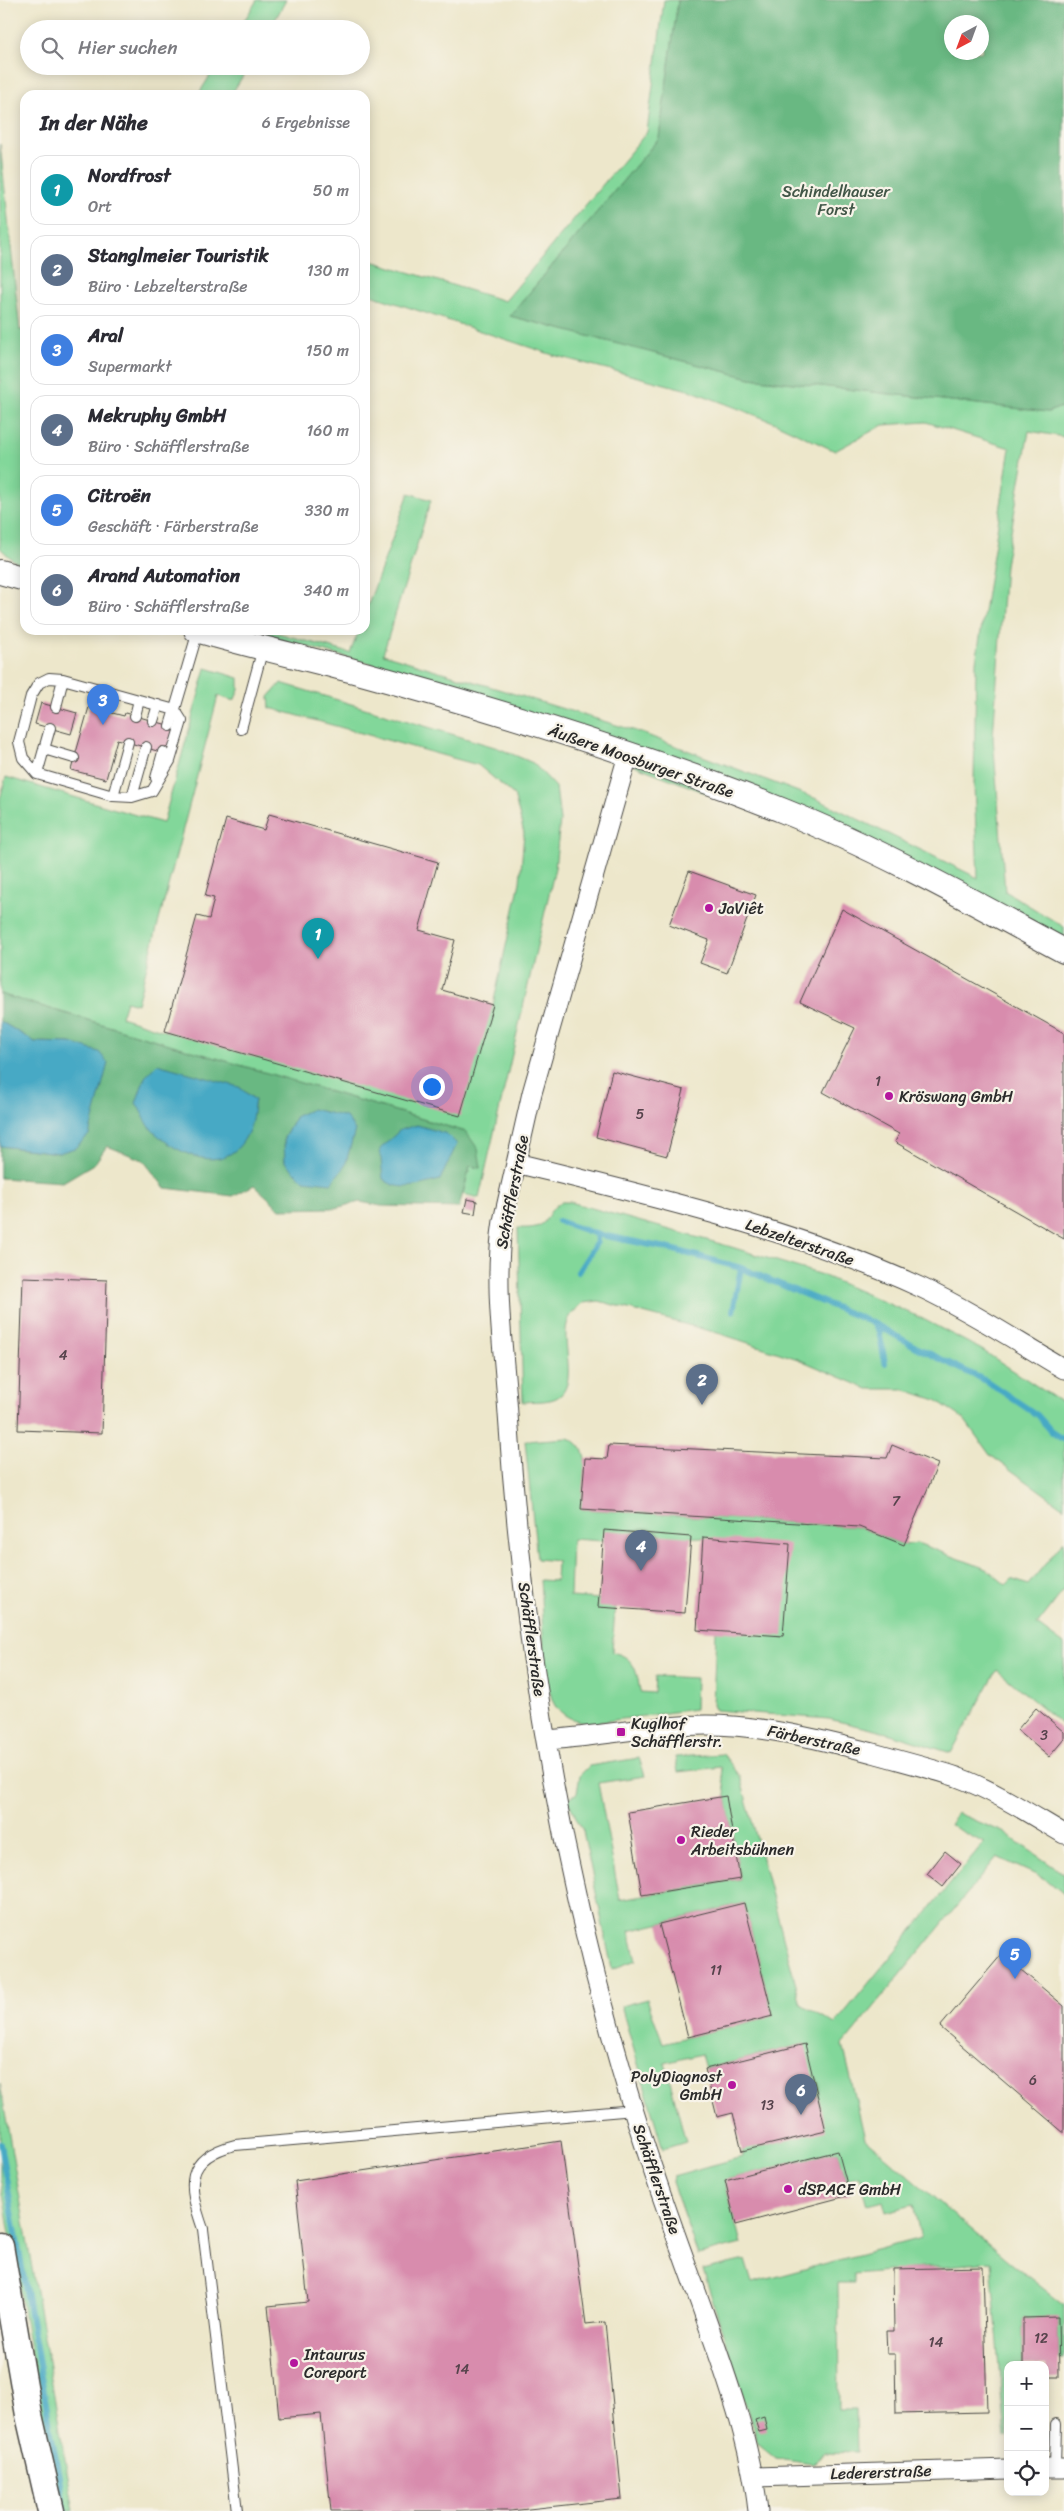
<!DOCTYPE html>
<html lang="de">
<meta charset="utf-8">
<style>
body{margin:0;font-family:Sriracha,sans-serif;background:#f2f2f3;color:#2b2b33}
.controls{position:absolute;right:15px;bottom:15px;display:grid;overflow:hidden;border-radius:10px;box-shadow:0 2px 12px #0003}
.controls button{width:45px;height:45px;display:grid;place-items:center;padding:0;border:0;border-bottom:1px solid #e1e1e2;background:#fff;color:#2b2b33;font:25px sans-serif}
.compass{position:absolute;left:944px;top:15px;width:45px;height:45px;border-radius:50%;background:#fff;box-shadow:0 2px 12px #0003;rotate:221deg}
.you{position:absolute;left:431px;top:1086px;width:18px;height:18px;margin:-12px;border:4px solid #fff;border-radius:50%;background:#1a73e8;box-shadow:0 0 0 8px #1a73e833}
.badge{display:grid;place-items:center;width:32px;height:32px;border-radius:50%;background:#d93025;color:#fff;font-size:16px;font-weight:700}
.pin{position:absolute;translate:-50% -41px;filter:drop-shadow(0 1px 2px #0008)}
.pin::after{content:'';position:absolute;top:26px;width:18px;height:15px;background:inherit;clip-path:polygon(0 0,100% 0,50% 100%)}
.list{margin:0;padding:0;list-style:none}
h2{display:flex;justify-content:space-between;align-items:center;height:65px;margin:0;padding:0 20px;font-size:21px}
h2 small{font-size:16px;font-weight:400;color:#7c7c81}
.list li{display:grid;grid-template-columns:32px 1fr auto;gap:15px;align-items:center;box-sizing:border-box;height:70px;margin:0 10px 10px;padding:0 10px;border:1px solid #e1e1e2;border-radius:15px}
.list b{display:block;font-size:19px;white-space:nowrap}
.list p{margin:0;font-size:16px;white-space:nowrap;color:#7c7c81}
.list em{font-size:16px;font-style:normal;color:#7c7c81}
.icon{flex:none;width:28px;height:28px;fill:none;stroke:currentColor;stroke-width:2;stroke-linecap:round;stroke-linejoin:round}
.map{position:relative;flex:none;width:1064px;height:2511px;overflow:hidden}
.search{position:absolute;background:#fff;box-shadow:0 2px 12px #0003;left:20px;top:20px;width:350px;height:55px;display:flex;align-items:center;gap:12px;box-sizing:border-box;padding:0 18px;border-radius:28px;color:#7c7c81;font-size:19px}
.panel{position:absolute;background:#fff;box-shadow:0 2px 12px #0003;left:20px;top:90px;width:350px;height:545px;border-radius:15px}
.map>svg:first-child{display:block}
.green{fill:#82d79a;stroke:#568162}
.forest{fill:#69b882;stroke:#4a7256;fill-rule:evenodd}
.water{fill:#46a9c5;stroke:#386a78}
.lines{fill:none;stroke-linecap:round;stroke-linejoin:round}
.stream{stroke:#46a9c5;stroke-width:6}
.building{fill:#d88cad}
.service-casing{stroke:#484743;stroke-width:12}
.minor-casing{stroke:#484743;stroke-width:21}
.tertiary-casing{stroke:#484743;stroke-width:26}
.secondary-casing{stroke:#484743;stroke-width:29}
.service{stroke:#fff;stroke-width:10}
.minor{stroke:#fff;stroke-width:19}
.tertiary{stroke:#fff;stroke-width:24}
.secondary{stroke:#fff;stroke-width:26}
.poi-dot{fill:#b5179e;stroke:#f7f3e8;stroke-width:2}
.labels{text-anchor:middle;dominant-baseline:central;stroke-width:4.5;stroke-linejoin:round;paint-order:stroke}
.number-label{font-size:14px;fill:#56434c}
.park-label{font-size:16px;fill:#415647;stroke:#f7f3e8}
.street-label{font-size:16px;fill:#2b2b2b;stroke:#f7f3e8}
.poi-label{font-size:16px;fill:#2b2b2b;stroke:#f7f3e8;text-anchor:start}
</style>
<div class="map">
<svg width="1064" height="2511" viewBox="0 0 1064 2511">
<rect width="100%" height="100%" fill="#f7f3e8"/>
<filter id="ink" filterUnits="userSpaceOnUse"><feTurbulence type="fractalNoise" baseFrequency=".02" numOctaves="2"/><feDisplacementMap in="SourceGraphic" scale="10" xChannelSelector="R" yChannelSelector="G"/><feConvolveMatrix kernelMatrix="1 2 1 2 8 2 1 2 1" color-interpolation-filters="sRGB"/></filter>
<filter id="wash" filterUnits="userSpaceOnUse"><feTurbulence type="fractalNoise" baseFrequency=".0096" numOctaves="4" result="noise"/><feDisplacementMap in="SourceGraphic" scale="20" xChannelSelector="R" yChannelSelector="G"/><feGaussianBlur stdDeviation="1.12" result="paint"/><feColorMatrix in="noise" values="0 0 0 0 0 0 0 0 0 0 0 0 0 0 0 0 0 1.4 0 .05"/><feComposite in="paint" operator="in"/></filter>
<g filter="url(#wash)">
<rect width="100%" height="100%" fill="#ede7cb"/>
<path class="green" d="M 257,0 L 286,0 L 270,29 L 239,29 Z
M 664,0 L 678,0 L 659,138 L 510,316 L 750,378 L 1048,412 L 1064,406 L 1064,437 L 1029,431 L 1005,565 L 993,737 L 1005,891 L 1064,927 L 1064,943 L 994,904 L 372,664 L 243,630 L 267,630 L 350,653 L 359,630 L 365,630 L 365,613 L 409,493 L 431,500 L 383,654 L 636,731 L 817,799 L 978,878 L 974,785 L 976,662 L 1010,448 L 926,422 L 883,425 L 835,451 L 771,421 L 692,391 L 553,355 L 365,293 L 365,259 L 505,301 L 647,132 Z
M 216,66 L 249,66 L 231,95 L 198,95 Z
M 0,144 L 20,331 L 25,327 L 25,565 L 14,561 L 0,548 Z
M 206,668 L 239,678 L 239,690 L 234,701 L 218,696 L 137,1004 L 126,1001 L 121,1017 L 165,1031 L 493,1005 L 520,882 L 524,833 L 514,795 L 478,765 L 270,708 L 269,697 L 281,683 L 498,748 L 533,763 L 556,787 L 560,821 L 555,868 L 479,1198 L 463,1194 L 470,1166 L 481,1168 L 466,1132 L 0,994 L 0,799 L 6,777 L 163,823 Z
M 561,1202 L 570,1202 L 728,1246 L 822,1275 L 921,1318 L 982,1350 L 1064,1404 L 1064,1508 L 990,1455 L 964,1419 L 936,1400 L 903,1389 L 868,1389 L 798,1359 L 721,1334 L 599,1301 L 583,1303 C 576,1309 569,1315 567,1324 C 561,1345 582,1394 550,1400 C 541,1402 531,1401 523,1402 L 518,1228 C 554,1230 540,1215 561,1202 Z
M 568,1438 C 597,1448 582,1487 582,1509 L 859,1527 L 904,1545 L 917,1543 L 987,1569 L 1006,1585 L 1012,1579 L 1028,1585 L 1064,1541 L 1064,1590 L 1037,1625 L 1064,1645 L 1064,1726 L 997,1670 L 951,1753 L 891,1734 L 829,1719 L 715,1710 L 713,1705 L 716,1631 L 703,1537 L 603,1541 L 572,1539 L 570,1597 L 599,1599 L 615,1608 L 612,1652 C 635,1657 637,1671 640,1692 L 654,1693 L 655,1676 L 696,1678 L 695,1709 L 593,1723 C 578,1722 566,1719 556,1707 C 543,1691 542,1604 540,1580 L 556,1581 L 557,1561 L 537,1559 L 525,1441 Z
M 723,1754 L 740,1776 L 801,2004 L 835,2024 L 984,1843 L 950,1825 L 957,1813 L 1003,1832 L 1064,1874 L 1064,1894 L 1047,1880 L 997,1857 L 843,2045 L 865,2139 L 1011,2263 L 1064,2305 L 1064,2359 L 1059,2359 L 1058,2318 L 1023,2318 L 1023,2365 L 1008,2365 L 1008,2436 L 1006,2437 L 991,2262 L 854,2274 L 854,2283 L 838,2283 L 839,2410 L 856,2410 L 857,2453 L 825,2452 L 814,2464 L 776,2459 L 758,2444 L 703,2270 L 745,2260 L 752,2283 L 921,2238 L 913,2205 L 886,2212 L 883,2201 L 867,2205 L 859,2176 L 846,2179 L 838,2151 L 725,2180 L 741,2244 L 698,2255 L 672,2182 L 673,2176 L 742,2157 L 742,2151 L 804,2044 L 705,2069 L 701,2054 L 665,2063 L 686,2142 L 663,2149 L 621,2006 L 647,1999 L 663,2043 L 773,2016 L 744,1903 L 629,1931 L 636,1960 L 612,1969 L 583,1831 L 567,1799 L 577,1793 L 580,1775 L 589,1766 L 639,1758 L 645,1776 L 598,1783 L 620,1900 L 740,1879 L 721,1767 L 678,1772 L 675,1757 Z
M 0,2083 L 74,2511 L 58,2511 L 0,2177 Z"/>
<path class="forest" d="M 678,0 L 1064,0 L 1064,406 L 1048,412 L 750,378 L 510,316 L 659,138 ZM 952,22 L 982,22 L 982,52 L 952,52 Z
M 0,994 L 466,1132 L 478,1149 L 481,1168 L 470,1166 L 459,1208 L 381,1206 L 360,1202 L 335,1208 L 280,1209 L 254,1185 L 233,1196 L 165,1188 L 143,1160 L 107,1146 L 95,1163 L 63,1182 L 0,1178 L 0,1146 L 59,1153 L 71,1043 L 35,1042 L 0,1021 ZM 239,1087 L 255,1100 L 249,1130 ZM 296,1116 L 285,1161 L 284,1138 Z"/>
<path class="water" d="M 0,1021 L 35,1042 L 71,1043 L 99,1052 L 108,1063 L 89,1135 L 75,1148 L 59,1153 L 0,1146 Z
M 157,1064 L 239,1087 L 255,1100 C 253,1109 253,1121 249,1130 C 230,1177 183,1158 155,1133 C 147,1126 142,1112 136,1103 L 145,1077 Z
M 312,1109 L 346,1117 L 355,1130 L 345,1166 L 331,1183 L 303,1180 L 285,1162 L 284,1138 L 296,1116 Z
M 417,1125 L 447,1134 L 457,1144 L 440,1180 C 420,1185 400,1193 383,1179 L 380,1149 L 400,1130 Z"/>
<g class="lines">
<path class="stream" d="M 558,1221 L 596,1234 L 671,1249 L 741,1268 L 873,1323 L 918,1348 L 988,1382 L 1037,1415 L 1053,1433 L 1064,1440
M 578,1272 L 597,1242 L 596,1234
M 733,1311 L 741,1268
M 875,1326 L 879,1331 L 885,1363
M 0,2144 L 65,2511"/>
</g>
<g id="blocks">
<path class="building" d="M 41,703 L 77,713 L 71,734 L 35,724 Z
M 89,707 L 124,716 L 125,713 L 175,727 L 167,754 L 117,739 L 106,779 L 71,770 Z
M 269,814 L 438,862 L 419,930 L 455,940 L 442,990 L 493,1005 L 460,1116 L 165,1031 L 197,916 L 209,919 L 214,898 L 205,896 L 226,819 L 264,830 Z
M 689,871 L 756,895 L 727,973 L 700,963 L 709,940 L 669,925 Z
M 842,909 L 1064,1033 L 1064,1239 L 895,1142 L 899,1134 L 823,1092 L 855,1028 L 800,1002 Z
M 612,1071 L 684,1090 L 667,1156 L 596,1137 Z
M 467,1199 L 477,1201 L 475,1214 L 464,1212 Z
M 23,1277 L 107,1280 L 102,1433 L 18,1430 Z
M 609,1445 L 887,1458 L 892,1445 L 938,1464 L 904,1545 L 859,1527 L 581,1509 L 585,1458 L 607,1459 Z
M 604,1530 L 691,1537 L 685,1613 L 598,1607 Z
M 703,1537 L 790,1544 L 783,1636 L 697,1630 Z
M 1036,1708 L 1064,1732 L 1064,1739 L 1049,1757 L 1017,1730 Z
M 726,1796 L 740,1879 L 642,1895 L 628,1812 Z
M 945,1851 L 961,1864 L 943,1887 L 927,1874 Z
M 744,1903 L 773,2016 L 688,2037 L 659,1924 Z
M 1002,1954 L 1064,2006 L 1064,2133 L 940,2027 Z
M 805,2044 L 826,2131 L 742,2151 L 733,2113 L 717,2117 L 705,2069 Z
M 561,2141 L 586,2324 L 605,2322 L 622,2499 L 510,2511 L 331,2511 L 321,2414 L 279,2418 L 268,2306 L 308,2302 L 295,2181 Z
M 838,2151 L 850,2195 L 736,2225 L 725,2180 Z
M 983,2267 L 987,2412 L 896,2414 L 895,2354 L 887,2354 L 886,2331 L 894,2331 L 893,2269 Z
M 1058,2317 L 1059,2377 L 1045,2377 L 1045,2365 L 1023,2365 L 1023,2318 Z
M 764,2417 L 767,2430 L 759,2432 L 755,2420 Z"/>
</g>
</g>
<g filter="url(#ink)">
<use href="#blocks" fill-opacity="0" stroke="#484743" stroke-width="1"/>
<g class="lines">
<g class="service-casing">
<path id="service" d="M 49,678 L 63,679 L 175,710 L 182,721 L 170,761 L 152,791 L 132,797 L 113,796 L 37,774 L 23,758 L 19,742 L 31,696 L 39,683 Z
M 56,707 L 63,679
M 135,716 L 139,700
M 153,721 L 158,705
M 170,726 L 198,631
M 241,729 L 263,648
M 44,749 L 74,758
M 37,774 L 50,728
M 156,778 L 163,752
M 113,796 L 128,742
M 132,797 L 146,747
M 1055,2468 L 1056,2424
M 237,2511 L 203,2229 C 188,2186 183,2158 235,2145 L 634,2110"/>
</g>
<g class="minor-casing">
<path id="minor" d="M 628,755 L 532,1093 L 503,1221 C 493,1284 504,1351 508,1414 C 523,1649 564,1886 634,2112 C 653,2173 675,2234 697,2294 C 722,2364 750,2437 758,2511
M 516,1163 C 653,1197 794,1229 922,1288 C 971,1311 1018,1342 1064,1369
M 547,1740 C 600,1736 653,1725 706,1725 C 763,1725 818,1739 873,1753 C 901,1761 930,1768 957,1777 C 995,1791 1030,1814 1064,1834
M 1045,2468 L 1064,2468
M 755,2477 L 1008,2469"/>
</g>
<g class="tertiary-casing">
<path id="tertiary" d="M 0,572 L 25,579
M 196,630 C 248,645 301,657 354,671 C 497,710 647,756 784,811 C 881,850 973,902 1064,951"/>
</g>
<g class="secondary-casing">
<path id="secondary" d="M 0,2246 L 29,2415 L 51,2511"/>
</g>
<use href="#service" class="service"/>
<use href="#minor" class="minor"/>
<use href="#tertiary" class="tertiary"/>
<use href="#secondary" class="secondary"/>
</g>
</g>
<g class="poi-dot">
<circle cx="709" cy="908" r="5"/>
<circle cx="889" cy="1096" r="5"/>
<rect x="616" y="1727" width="10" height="10" rx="2.5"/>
<circle cx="681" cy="1840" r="5"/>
<circle cx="732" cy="2085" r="5"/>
<circle cx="788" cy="2189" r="5"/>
<circle cx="294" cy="2363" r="5"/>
</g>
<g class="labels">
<g class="number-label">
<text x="878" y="1081">1</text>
<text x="640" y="1114">5</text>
<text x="63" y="1355">4</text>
<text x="896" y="1501">7</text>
<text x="1044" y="1735">3</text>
<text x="716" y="1970">11</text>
<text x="1033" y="2080">6</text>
<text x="767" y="2105">13</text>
<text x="1041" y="2338">12</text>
<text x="936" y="2342">14</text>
<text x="462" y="2369">14</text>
</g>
<g class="park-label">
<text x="836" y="191">Schindelhauser<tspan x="836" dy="18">Forst</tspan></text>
</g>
<g class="street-label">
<text transform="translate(641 761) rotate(19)">Äußere Moosburger Straße</text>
<text transform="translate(512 1192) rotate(-79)">Schäfflerstraße</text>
<text transform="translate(800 1242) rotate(19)">Lebzelterstraße</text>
<text transform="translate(532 1639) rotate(82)">Schäfflerstraße</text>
<text transform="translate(814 1740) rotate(12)">Färberstraße</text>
<text transform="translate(657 2179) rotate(71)">Schäfflerstraße</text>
<text transform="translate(881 2472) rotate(-2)">Ledererstraße</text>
</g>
<g class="poi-label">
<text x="719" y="908">JaViêt</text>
<text x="899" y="1096">Kröswang GmbH</text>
<text x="631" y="1723">Kuglhof<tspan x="631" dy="18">Schäfflerstr.</tspan></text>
<text x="691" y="1831">Rieder<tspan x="691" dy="18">Arbeitsbühnen</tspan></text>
<text x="722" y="2076" text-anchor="end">PolyDiagnost<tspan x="722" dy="18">GmbH</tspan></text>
<text x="798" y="2189">dSPACE GmbH</text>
<text x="304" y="2354">Intaurus<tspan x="304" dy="18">Coreport</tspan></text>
</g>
</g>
</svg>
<div class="controls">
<button>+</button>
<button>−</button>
<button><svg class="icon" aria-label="locate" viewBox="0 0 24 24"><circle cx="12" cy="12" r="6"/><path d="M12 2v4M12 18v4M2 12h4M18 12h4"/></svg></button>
</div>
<svg class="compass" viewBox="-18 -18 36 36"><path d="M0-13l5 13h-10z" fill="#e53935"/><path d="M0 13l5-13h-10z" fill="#7c7c81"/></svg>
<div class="you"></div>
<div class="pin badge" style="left:318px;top:959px;background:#0f9aa8">1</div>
<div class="pin badge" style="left:702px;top:1405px;background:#5c6f8a">2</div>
<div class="pin badge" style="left:103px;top:725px;background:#3f7fe0">3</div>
<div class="pin badge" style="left:641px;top:1571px;background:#5c6f8a">4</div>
<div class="pin badge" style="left:1015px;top:1979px;background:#3f7fe0">5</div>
<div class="pin badge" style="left:801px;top:2115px;background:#5c6f8a">6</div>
<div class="search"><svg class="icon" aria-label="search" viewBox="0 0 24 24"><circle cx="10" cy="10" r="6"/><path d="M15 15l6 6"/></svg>Hier suchen</div>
<section class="panel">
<h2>In der Nähe<small>6 Ergebnisse</small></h2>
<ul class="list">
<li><span class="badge" style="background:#0f9aa8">1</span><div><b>Nordfrost</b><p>Ort</p></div><em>50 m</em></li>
<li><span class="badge" style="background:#5c6f8a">2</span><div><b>Stanglmeier Touristik</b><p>Büro · Lebzelterstraße</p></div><em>130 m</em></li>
<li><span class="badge" style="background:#3f7fe0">3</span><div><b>Aral</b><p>Supermarkt</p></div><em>150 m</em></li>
<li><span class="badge" style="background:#5c6f8a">4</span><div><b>Mekruphy GmbH</b><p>Büro · Schäfflerstraße</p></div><em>160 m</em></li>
<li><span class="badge" style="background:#3f7fe0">5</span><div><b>Citroën</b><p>Geschäft · Färberstraße</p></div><em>330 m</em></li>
<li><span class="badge" style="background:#5c6f8a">6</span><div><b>Arand Automation</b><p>Büro · Schäfflerstraße</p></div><em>340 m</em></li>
</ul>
</section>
</div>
